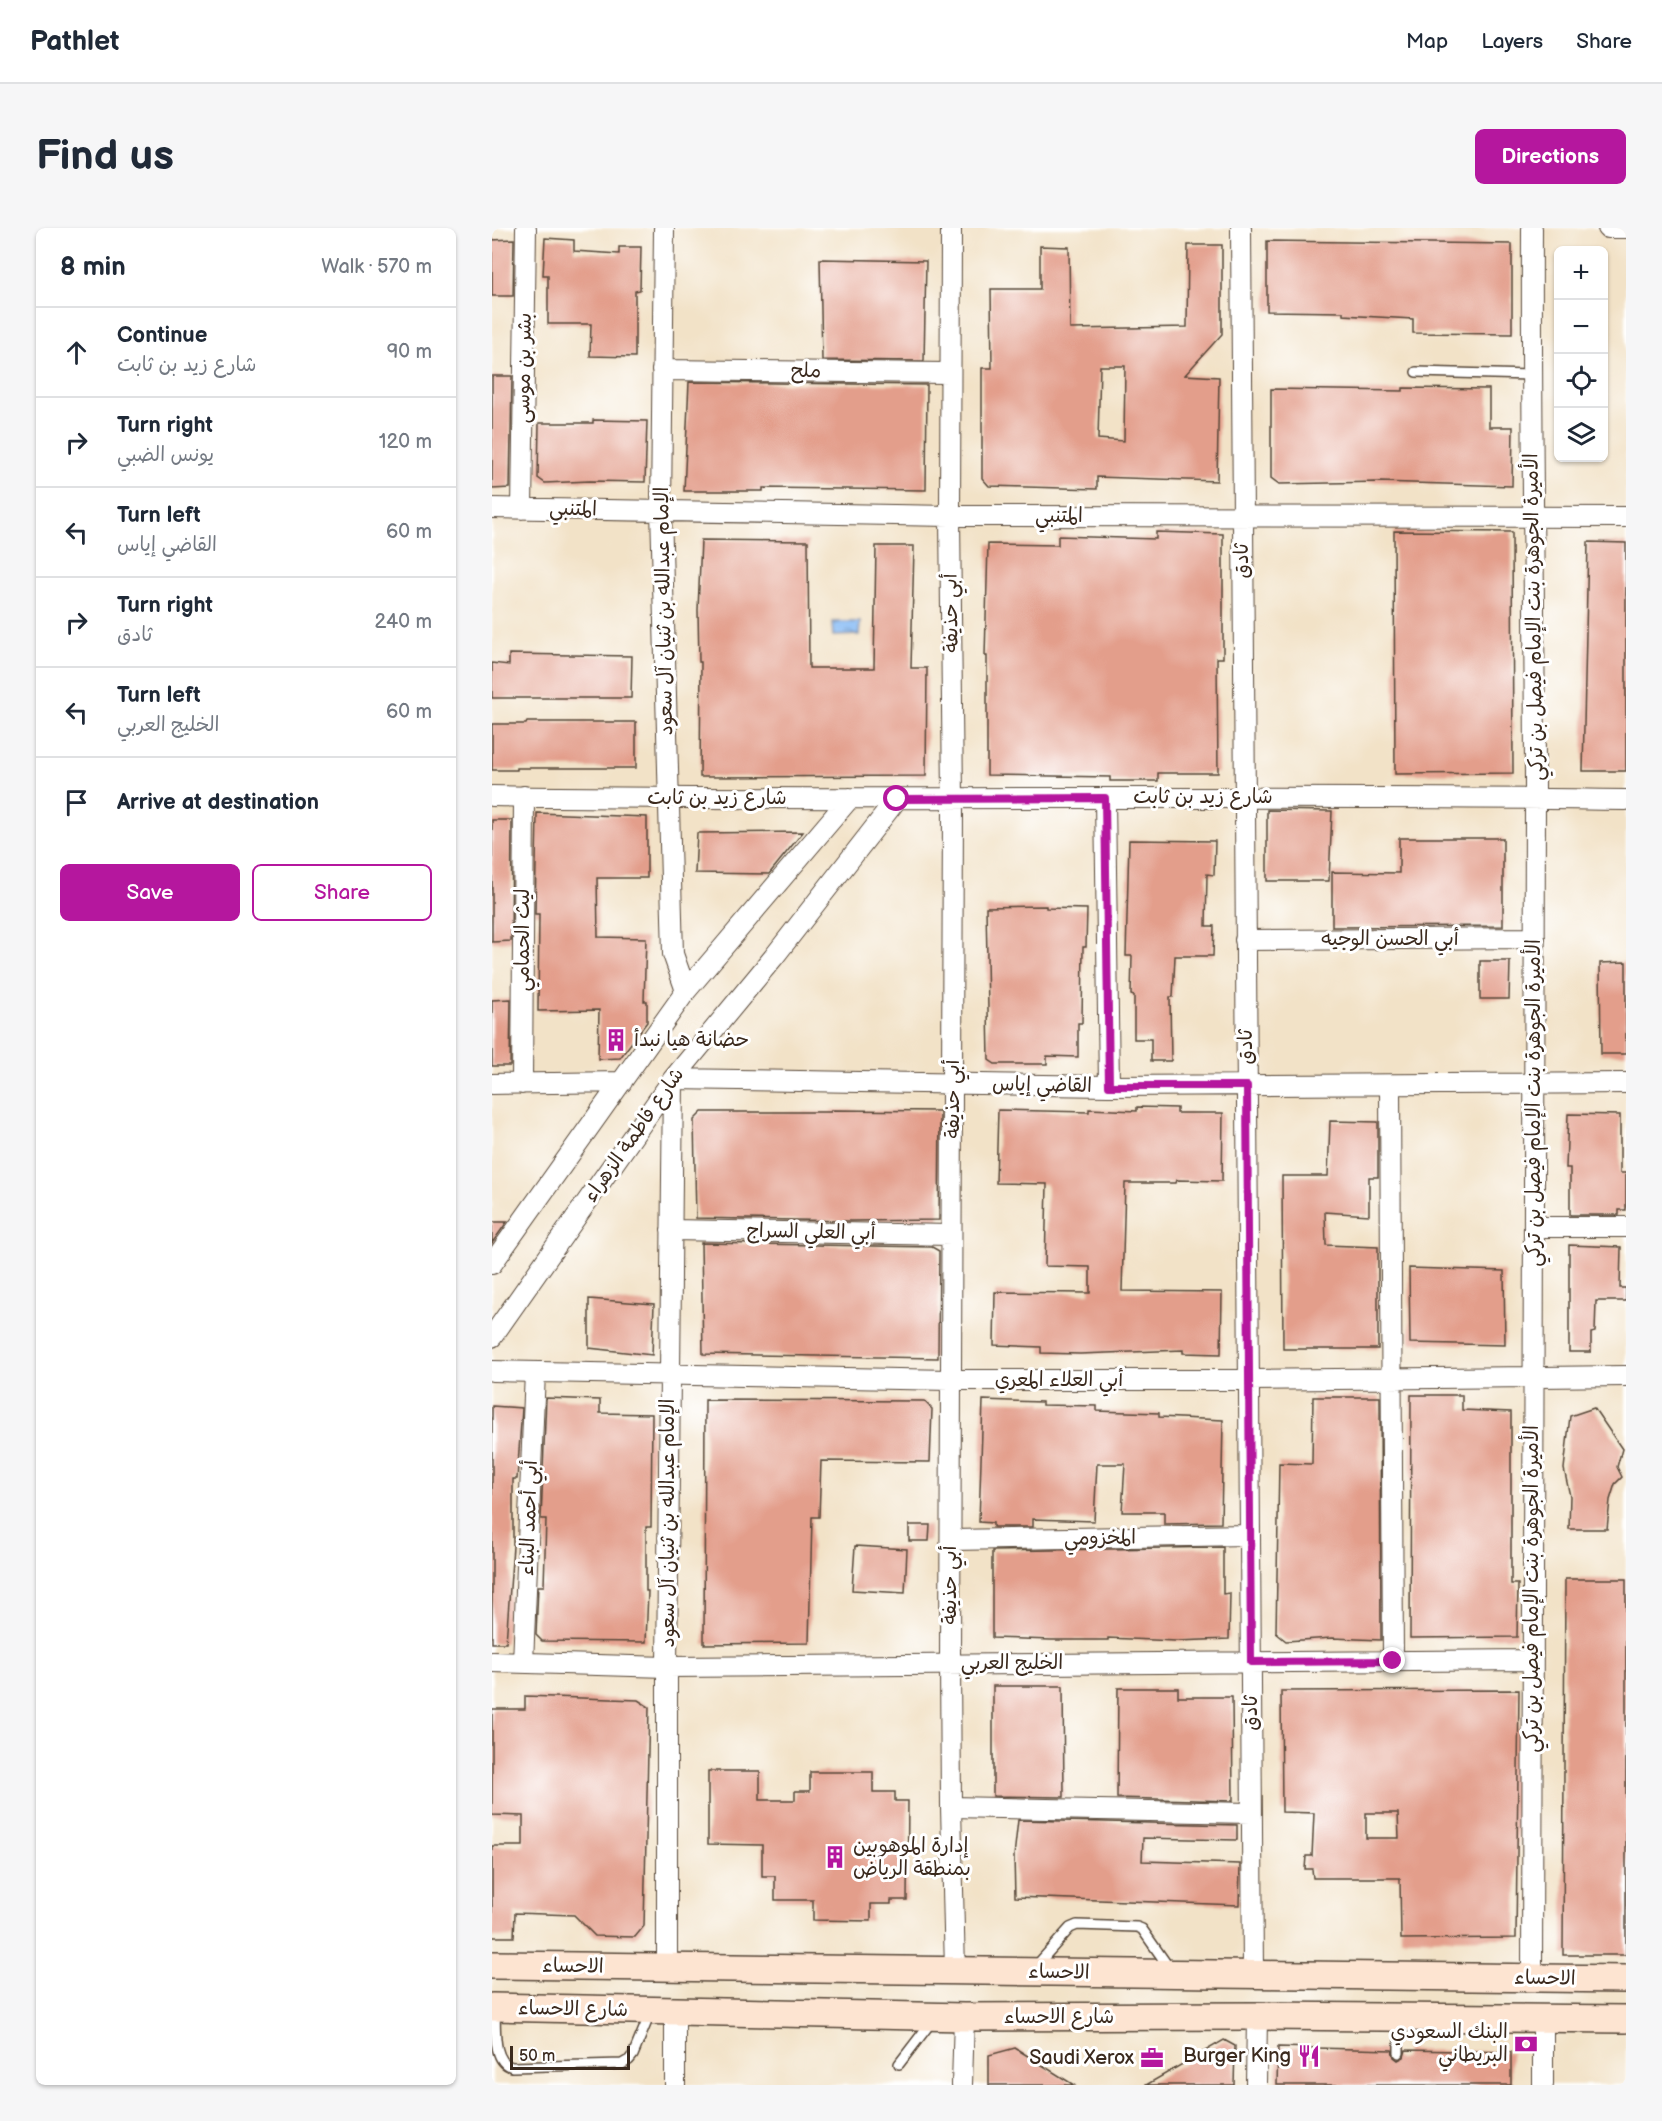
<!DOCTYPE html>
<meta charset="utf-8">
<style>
body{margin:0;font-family:"Balsamiq Sans","Playpen Sans Arabic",sans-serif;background:#f6f6f7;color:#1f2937}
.controls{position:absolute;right:18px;top:18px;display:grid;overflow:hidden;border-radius:9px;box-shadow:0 2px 4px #0004}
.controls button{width:54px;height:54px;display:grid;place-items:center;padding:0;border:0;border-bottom:2px solid #e0e1e3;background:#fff;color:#1f2937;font:30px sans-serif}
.scale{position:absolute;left:18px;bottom:15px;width:120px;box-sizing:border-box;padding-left:6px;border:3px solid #3b2a1e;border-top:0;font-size:16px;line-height:21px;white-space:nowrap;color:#3b2a1e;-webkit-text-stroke:4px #fff;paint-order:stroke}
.stop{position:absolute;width:18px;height:18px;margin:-14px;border:4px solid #b5179e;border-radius:50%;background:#fff}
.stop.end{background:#b5179e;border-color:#fff;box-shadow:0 2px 6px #0008}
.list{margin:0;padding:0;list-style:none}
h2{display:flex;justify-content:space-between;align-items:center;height:78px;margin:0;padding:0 24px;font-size:26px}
h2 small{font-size:20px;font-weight:400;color:#747a83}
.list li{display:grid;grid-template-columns:39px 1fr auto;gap:18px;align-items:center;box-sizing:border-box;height:90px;padding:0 24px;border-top:2px solid #e0e1e3}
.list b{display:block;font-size:22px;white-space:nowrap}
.list p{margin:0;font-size:20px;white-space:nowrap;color:#747a83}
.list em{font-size:20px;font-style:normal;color:#747a83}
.actions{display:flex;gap:12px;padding:18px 24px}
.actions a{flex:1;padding:14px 0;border:2px solid #b5179e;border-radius:9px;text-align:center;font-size:21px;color:#b5179e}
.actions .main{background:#b5179e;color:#fff}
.icon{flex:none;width:33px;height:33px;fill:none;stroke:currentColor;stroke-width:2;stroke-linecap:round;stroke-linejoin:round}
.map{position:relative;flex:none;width:1134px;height:1857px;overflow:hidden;border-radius:9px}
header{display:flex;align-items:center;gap:36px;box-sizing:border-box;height:84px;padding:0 30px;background:#fff;border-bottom:2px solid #e0e1e3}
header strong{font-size:28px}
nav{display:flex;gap:33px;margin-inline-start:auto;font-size:21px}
.intro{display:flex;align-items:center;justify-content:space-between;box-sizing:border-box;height:144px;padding:0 36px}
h1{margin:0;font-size:42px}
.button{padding:15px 27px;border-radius:9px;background:#b5179e;color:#fff;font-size:21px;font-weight:700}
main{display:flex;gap:36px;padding:0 36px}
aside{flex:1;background:#fff;border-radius:9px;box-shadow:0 2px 4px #0004}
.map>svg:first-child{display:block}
.water{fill:url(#water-ripples);stroke:#61728a;stroke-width:1.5}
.building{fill:#e39e8b;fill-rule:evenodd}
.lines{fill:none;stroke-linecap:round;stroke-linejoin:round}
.lane-casing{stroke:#564637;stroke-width:12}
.street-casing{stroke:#564637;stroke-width:22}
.secondary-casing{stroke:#564637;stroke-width:30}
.lane{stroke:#fff;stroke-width:9}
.street{stroke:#fff;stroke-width:20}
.secondary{stroke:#fde4d1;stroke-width:27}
.route{stroke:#b5179e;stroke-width:8}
.labels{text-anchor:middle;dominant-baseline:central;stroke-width:6;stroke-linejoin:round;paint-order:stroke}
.street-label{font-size:20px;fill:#3b2a1e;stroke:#fff}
.poi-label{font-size:20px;fill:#3b2a1e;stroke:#fff;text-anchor:end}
</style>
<header>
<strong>Pathlet</strong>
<nav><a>Map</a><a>Layers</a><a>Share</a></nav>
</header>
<div class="intro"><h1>Find us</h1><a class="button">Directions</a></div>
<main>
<aside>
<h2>8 min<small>Walk · 570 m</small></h2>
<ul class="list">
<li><svg class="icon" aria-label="ahead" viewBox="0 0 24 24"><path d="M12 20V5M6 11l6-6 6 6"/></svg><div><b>Continue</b><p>شارع زيد بن ثابت</p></div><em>90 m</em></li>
<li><svg class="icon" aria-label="right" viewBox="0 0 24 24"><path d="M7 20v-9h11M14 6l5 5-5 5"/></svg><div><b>Turn right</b><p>يونس الضبي</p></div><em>120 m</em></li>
<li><svg class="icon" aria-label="left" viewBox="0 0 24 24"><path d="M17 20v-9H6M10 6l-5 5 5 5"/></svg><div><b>Turn left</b><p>القاضي إياس</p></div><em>60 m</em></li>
<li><svg class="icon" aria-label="right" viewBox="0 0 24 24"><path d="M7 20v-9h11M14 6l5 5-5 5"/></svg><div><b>Turn right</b><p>ثادق</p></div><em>240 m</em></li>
<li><svg class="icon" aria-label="left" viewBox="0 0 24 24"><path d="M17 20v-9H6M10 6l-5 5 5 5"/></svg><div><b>Turn left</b><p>الخليج العربي</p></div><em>60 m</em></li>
<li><svg class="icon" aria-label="arrive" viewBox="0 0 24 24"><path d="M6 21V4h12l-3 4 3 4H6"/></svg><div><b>Arrive at destination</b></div></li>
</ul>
<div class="actions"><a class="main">Save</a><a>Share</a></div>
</aside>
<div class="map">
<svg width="1134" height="1857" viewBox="0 0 1134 1857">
<defs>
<pattern id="water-ripples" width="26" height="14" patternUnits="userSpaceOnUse" patternTransform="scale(1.5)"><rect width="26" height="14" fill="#87bbf5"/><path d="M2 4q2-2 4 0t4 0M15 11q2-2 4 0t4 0" fill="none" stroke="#7098c6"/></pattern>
</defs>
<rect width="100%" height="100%" fill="#fff"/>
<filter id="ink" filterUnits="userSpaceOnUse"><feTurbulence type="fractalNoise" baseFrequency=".0167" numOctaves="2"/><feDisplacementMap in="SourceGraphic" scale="12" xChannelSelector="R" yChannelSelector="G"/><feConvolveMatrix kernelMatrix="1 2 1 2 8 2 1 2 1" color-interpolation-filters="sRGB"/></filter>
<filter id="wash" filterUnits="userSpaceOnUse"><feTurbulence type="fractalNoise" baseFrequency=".008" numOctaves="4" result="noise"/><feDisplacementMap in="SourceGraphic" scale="24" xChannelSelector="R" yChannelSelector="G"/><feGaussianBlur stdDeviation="1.35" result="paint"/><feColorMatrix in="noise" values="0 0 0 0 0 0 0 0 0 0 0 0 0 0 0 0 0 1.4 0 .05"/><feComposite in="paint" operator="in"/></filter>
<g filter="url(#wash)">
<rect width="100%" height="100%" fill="#f2e2c7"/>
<path class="water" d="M 340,394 L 368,394 L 367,407 L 341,408 Z"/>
<g id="blocks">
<path class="building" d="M 53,10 L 82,12 L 82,23 L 127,26 L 127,19 L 149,19 L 148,62 L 143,63 L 143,129 L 98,128 L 99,96 L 56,96 L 56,47 L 51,47 Z
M 22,11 L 21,68 L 0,68 L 0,12 Z
M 775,13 L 1020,16 L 1020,106 L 921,105 L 921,91 L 851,87 L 851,84 L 775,83 Z
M 696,17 L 730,17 L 730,106 L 693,147 L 727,149 L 725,253 L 605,249 L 605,261 L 497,258 L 490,250 L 490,140 L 500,140 L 499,61 L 548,61 L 548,18 L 577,19 L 578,101 L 695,99 ZM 608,138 L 633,138 L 632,213 L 606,211 Z
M 328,31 L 434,33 L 432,133 L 330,132 Z
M 0,148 L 20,148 L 18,260 L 0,261 Z
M 197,154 L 435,157 L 434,262 L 271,260 L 271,263 L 192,263 Z
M 911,160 L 997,161 L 997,199 L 1021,199 L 1020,258 L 887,254 L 787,256 L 779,250 L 779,161 L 911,163 Z
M 101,192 L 155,193 L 153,254 L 98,253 L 53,255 L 46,250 L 47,195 L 101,195 Z
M 902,303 L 1020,304 L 1021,545 L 903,546 Z
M 664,304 L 731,306 L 731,430 L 725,430 L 726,545 L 666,545 L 666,553 L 618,553 L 618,549 L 495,547 L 495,428 L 493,428 L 496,316 L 566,317 L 566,308 L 664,311 Z
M 209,312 L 316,313 L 317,440 L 382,440 L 384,318 L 422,318 L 419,440 L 435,440 L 434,548 L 208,549 L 209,434 L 207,434 L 206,382 Z
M 1096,314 L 1134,315 L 1134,543 L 1091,543 Z
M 17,426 L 140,428 L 139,470 L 0,470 L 0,435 L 17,437 Z
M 35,494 L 144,494 L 144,540 L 25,540 L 25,542 L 0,542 L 0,496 L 34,496 Z
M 775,582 L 840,583 L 837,653 L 775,653 Z
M 45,585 L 155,589 L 155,650 L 105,650 L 106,709 L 154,710 L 152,773 L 155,773 L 155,794 L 128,830 L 106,831 L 107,782 L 46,783 L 47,686 L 43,686 Z
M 0,592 L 20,592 L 19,713 L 0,714 Z
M 311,604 L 277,646 L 203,645 L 205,605 Z
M 907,610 L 1011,610 L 1011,698 L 840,699 L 840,644 L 907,645 Z
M 637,612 L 723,613 L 722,647 L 715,646 L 714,698 L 722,698 L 721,728 L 683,728 L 681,769 L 678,769 L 679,833 L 659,833 L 659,811 L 642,811 L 642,768 L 639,767 L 640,728 L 634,728 Z
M 554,678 L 554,680 L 595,681 L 594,719 L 591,719 L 590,795 L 586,795 L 586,829 L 555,828 L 555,836 L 503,836 L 497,832 L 494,679 Z
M 988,733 L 1018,733 L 1017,771 L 988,771 Z
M 1134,734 L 1134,826 L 1109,826 L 1108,735 Z
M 19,771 L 18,838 L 0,838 L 0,772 Z
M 645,879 L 685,880 L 685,885 L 731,885 L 730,953 L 685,952 L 684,955 L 633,955 L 630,1063 L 730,1064 L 729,1126 L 691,1125 L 691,1122 L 588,1126 L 549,1125 L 549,1119 L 502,1117 L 503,1064 L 598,1065 L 598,1039 L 553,1038 L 555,956 L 504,955 L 506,882 L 597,884 L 597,881 L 645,883 Z
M 339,882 L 448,883 L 447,992 L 359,993 L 204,990 L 202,892 L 210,884 L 339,884 Z
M 1076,886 L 1128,887 L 1128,945 L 1134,945 L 1134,982 L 1127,982 L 1127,987 L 1078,987 L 1078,940 L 1074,940 Z
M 838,893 L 886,894 L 886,949 L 877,949 L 877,987 L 833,984 L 834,1017 L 886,1019 L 886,1121 L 791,1121 L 790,948 L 836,948 Z
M 0,994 L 15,994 L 0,1015 Z
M 209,1015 L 440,1019 L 447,1023 L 446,1130 L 211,1126 Z
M 1077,1017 L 1129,1019 L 1128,1060 L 1134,1060 L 1134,1073 L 1104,1073 L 1103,1104 L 1099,1105 L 1099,1124 L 1077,1124 Z
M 917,1040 L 1012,1043 L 1013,1117 L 918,1115 Z
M 97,1071 L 162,1076 L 160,1127 L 97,1120 Z
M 919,1167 L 970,1167 L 970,1182 L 1019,1184 L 1019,1356 L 1026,1356 L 1025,1409 L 918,1410 Z
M 821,1169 L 888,1169 L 889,1412 L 840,1410 L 794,1413 L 784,1405 L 787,1235 L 820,1236 Z
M 54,1170 L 108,1172 L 108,1185 L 160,1186 L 159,1299 L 154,1299 L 154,1363 L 156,1363 L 154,1414 L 50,1413 L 44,1407 L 46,1358 L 52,1358 L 54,1291 L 49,1291 Z
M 213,1172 L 432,1173 L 440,1181 L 438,1234 L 329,1233 L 327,1289 L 320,1289 L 317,1415 L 212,1416 Z
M 491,1172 L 550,1174 L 550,1177 L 605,1178 L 605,1183 L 667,1185 L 667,1189 L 731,1192 L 729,1295 L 672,1296 L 672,1284 L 630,1284 L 633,1236 L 605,1236 L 602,1293 L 541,1291 L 541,1299 L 501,1299 L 501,1295 L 487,1294 Z
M 0,1178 L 30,1180 L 25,1251 L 21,1251 L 21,1318 L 14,1415 L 0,1415 Z
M 1102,1180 L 1130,1221 L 1125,1239 L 1130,1249 L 1123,1256 L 1118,1272 L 1115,1301 L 1077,1301 L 1078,1268 L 1072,1241 L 1078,1188 Z
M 417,1297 L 438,1297 L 437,1313 L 417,1313 Z
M 363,1318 L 415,1321 L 413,1365 L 360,1362 Z
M 731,1319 L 731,1366 L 738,1365 L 737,1411 L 684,1413 L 616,1410 L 616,1412 L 559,1412 L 500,1410 L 500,1323 Z
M 1073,1351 L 1134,1351 L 1134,1727 L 1071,1727 Z
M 501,1458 L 571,1458 L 572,1569 L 501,1568 Z
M 626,1460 L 686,1460 L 686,1469 L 740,1469 L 741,1573 L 625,1570 Z
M 1027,1462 L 1024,1710 L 909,1711 L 908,1650 L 821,1650 L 820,1641 L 813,1641 L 814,1628 L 820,1628 L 822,1585 L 790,1584 L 789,1463 ZM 874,1585 L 906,1585 L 907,1610 L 874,1610 Z
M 33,1468 L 146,1472 L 157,1479 L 152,1698 L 143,1709 L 103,1708 L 82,1687 L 23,1685 L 22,1709 L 0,1709 L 0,1618 L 31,1618 L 31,1588 L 0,1587 L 0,1481 L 33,1481 Z
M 216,1543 L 268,1543 L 268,1572 L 303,1572 L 303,1563 L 318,1563 L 318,1544 L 381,1544 L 381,1564 L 403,1564 L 403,1573 L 416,1573 L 415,1672 L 399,1672 L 399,1676 L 379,1676 L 379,1693 L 321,1692 L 321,1672 L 283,1672 L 283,1648 L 270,1648 L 270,1617 L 216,1616 Z
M 526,1592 L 745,1597 L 745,1612 L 651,1610 L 650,1633 L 748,1636 L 747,1677 L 523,1669 L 522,1628 Z
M 732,1812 L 743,1818 L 742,1857 L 654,1857 Z
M 786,1819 L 900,1822 L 902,1829 L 906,1832 L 912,1829 L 914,1822 L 1019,1824 L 1019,1857 L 785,1857 Z
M 523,1820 L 582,1857 L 497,1857 L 497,1827 Z"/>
</g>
</g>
<g filter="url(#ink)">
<use href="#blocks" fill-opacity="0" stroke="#564637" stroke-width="1.5"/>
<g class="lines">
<g class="lane-casing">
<path id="lane" d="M 924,144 L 1039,147
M 544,1738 L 578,1700 L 585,1697 L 645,1699 L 650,1701 L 678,1741
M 3,1781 C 4,1799 0,1834 20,1839 L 130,1836 L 137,1832 L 141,1827 L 158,1786
M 907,1825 L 907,1791
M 407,1836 L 440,1793"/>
</g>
<g class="street-casing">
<path id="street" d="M 172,0 L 169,282 L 181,726 L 194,763
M 459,0 L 458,288 L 461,571 L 458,1435 L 459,1579 L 463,1743
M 749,0 L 761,1746
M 1116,0 L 1134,0
M 170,142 L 457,145
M 0,280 L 458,288 L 1134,289
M 30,281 L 34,0
M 0,568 C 378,574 756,566 1134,572
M 613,570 L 617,858
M 753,712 L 1043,710
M 0,856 L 130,854
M 30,856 L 32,568
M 898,857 L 901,1433
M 1042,999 L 1134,999
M 179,1002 L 459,1007
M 0,1036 L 194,763 L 358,570
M 0,1109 L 181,851 L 281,730 L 405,571
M 0,1143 L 458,1152 L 756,1152 L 1134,1148
M 459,1312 L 757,1307
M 0,1434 L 175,1439 L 1039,1432
M 31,1435 L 43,1144
M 459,1579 L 759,1585
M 175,1739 L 175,1439 L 181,851 L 617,858 L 1134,855
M 1040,1750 C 1039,1358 1044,965 1043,572 C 1043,381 1039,191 1040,0
M 1051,1790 L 1051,1857
M 183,1857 L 183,1784
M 470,1857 L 472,1789
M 764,1857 L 765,1788"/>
</g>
<g class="secondary-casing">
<path id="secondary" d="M 0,1737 L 1134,1751
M 0,1779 L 472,1789 L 765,1788 L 1134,1791"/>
</g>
<use href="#lane" class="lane"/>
<use href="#street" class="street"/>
<use href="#secondary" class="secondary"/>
</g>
</g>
<g class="lines" filter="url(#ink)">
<path class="route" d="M 405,571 L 613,570 L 617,858 L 755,858 L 759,1434 L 901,1433"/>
</g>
<defs>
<g id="building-bare" transform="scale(1.8)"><path d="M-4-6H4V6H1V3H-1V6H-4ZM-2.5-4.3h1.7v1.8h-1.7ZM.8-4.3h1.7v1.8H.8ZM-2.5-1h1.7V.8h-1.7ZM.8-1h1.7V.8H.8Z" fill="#b5179e" stroke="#fff" stroke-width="2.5" paint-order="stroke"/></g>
<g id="bank-bare" transform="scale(1.8)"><path d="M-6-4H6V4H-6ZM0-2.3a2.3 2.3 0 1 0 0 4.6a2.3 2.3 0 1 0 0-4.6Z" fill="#b5179e" stroke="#fff" stroke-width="2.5" paint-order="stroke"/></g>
<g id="restaurant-bare" transform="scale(1.8)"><path d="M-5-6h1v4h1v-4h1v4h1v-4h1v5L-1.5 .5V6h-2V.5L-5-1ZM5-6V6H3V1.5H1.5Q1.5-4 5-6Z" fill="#b5179e" stroke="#fff" stroke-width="2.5" paint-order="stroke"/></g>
<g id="office-bare" transform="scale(1.8)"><path d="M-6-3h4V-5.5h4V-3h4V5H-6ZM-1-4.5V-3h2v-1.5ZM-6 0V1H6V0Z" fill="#b5179e" stroke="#fff" stroke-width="2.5" paint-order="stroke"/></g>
</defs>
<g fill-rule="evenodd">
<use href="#building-bare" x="124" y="812"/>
<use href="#building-bare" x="343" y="1629"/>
<use href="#bank-bare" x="1034" y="1816"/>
<use href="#restaurant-bare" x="817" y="1828"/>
<use href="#office-bare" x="660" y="1830"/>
</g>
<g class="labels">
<g class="street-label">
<text transform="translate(32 140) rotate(-89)">بشر بن موسى</text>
<text transform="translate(314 143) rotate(1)">ملح</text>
<text transform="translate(81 281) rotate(1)">المتنبي</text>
<text x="567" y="288">المتنبي</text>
<text transform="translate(750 333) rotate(-91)">ثادق</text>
<text transform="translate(172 383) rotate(-91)">الإمام عبدالله بن ثنيان آل سعود</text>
<text transform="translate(459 385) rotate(-91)">أبي حذيفة</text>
<text transform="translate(1042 389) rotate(-91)">الأميرة الجوهرة بنت الإمام فيصل بن تركي</text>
<text x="711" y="569">شارع زيد بن ثابت</text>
<text x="225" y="570">شارع زيد بن ثابت</text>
<text x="898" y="711">أبي الحسن الوجيه</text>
<text transform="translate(31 712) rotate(-90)">ليث الحمامي</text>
<text transform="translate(754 819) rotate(-91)">ثادق</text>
<text transform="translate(550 857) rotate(1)">القاضي إياس</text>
<text transform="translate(461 871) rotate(-90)">أبي حذيفة</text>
<text transform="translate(1042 875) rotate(-90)">الأميرة الجوهرة بنت الإمام فيصل بن تركي</text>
<text transform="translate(142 907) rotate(-55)">شارع فاطمة الزهراء</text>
<text transform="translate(319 1004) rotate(1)">أبي العلي السراج</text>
<text x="567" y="1152">أبي العلاء المعري</text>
<text transform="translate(37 1290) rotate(-88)">أبي أحمد البناء</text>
<text transform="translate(176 1295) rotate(-90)">الإمام عبدالله بن ثنيان آل سعود</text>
<text transform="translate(608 1310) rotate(-1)">المخزومي</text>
<text transform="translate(458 1357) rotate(-90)">أبي حذيفة</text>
<text transform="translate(1040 1361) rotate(-90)">الأميرة الجوهرة بنت الإمام فيصل بن تركي</text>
<text x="520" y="1435">الخليج العربي</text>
<text transform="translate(759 1485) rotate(-90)">ثادق</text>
<text transform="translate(81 1738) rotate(1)">الاحساء</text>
<text transform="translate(567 1744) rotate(1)">الاحساء</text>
<text transform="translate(1053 1750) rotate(1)">الاحساء</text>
<text transform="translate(81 1781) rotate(1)">شارع الاحساء</text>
<text x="567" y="1789">شارع الاحساء</text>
</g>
<g class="poi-label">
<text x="142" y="812" text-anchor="start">حضانة هيا نبدأ</text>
<text x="361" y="1618" text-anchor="start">إدارة الموهوبين<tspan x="361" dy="23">بمنطقة الرياض</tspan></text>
<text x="1016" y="1804">البنك السعودي<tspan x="1016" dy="23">البريطاني</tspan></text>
<text x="799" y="1828">Burger King</text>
<text x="642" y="1830">Saudi Xerox</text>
</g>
</g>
</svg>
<div class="controls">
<button>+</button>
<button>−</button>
<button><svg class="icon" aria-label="locate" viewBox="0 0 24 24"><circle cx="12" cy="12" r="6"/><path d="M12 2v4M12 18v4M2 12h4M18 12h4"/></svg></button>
<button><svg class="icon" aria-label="layers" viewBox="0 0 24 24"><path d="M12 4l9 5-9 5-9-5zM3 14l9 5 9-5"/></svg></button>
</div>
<div class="scale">50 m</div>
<div class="stop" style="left:405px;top:571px"></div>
<div class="stop end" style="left:901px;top:1433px"></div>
</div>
</main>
